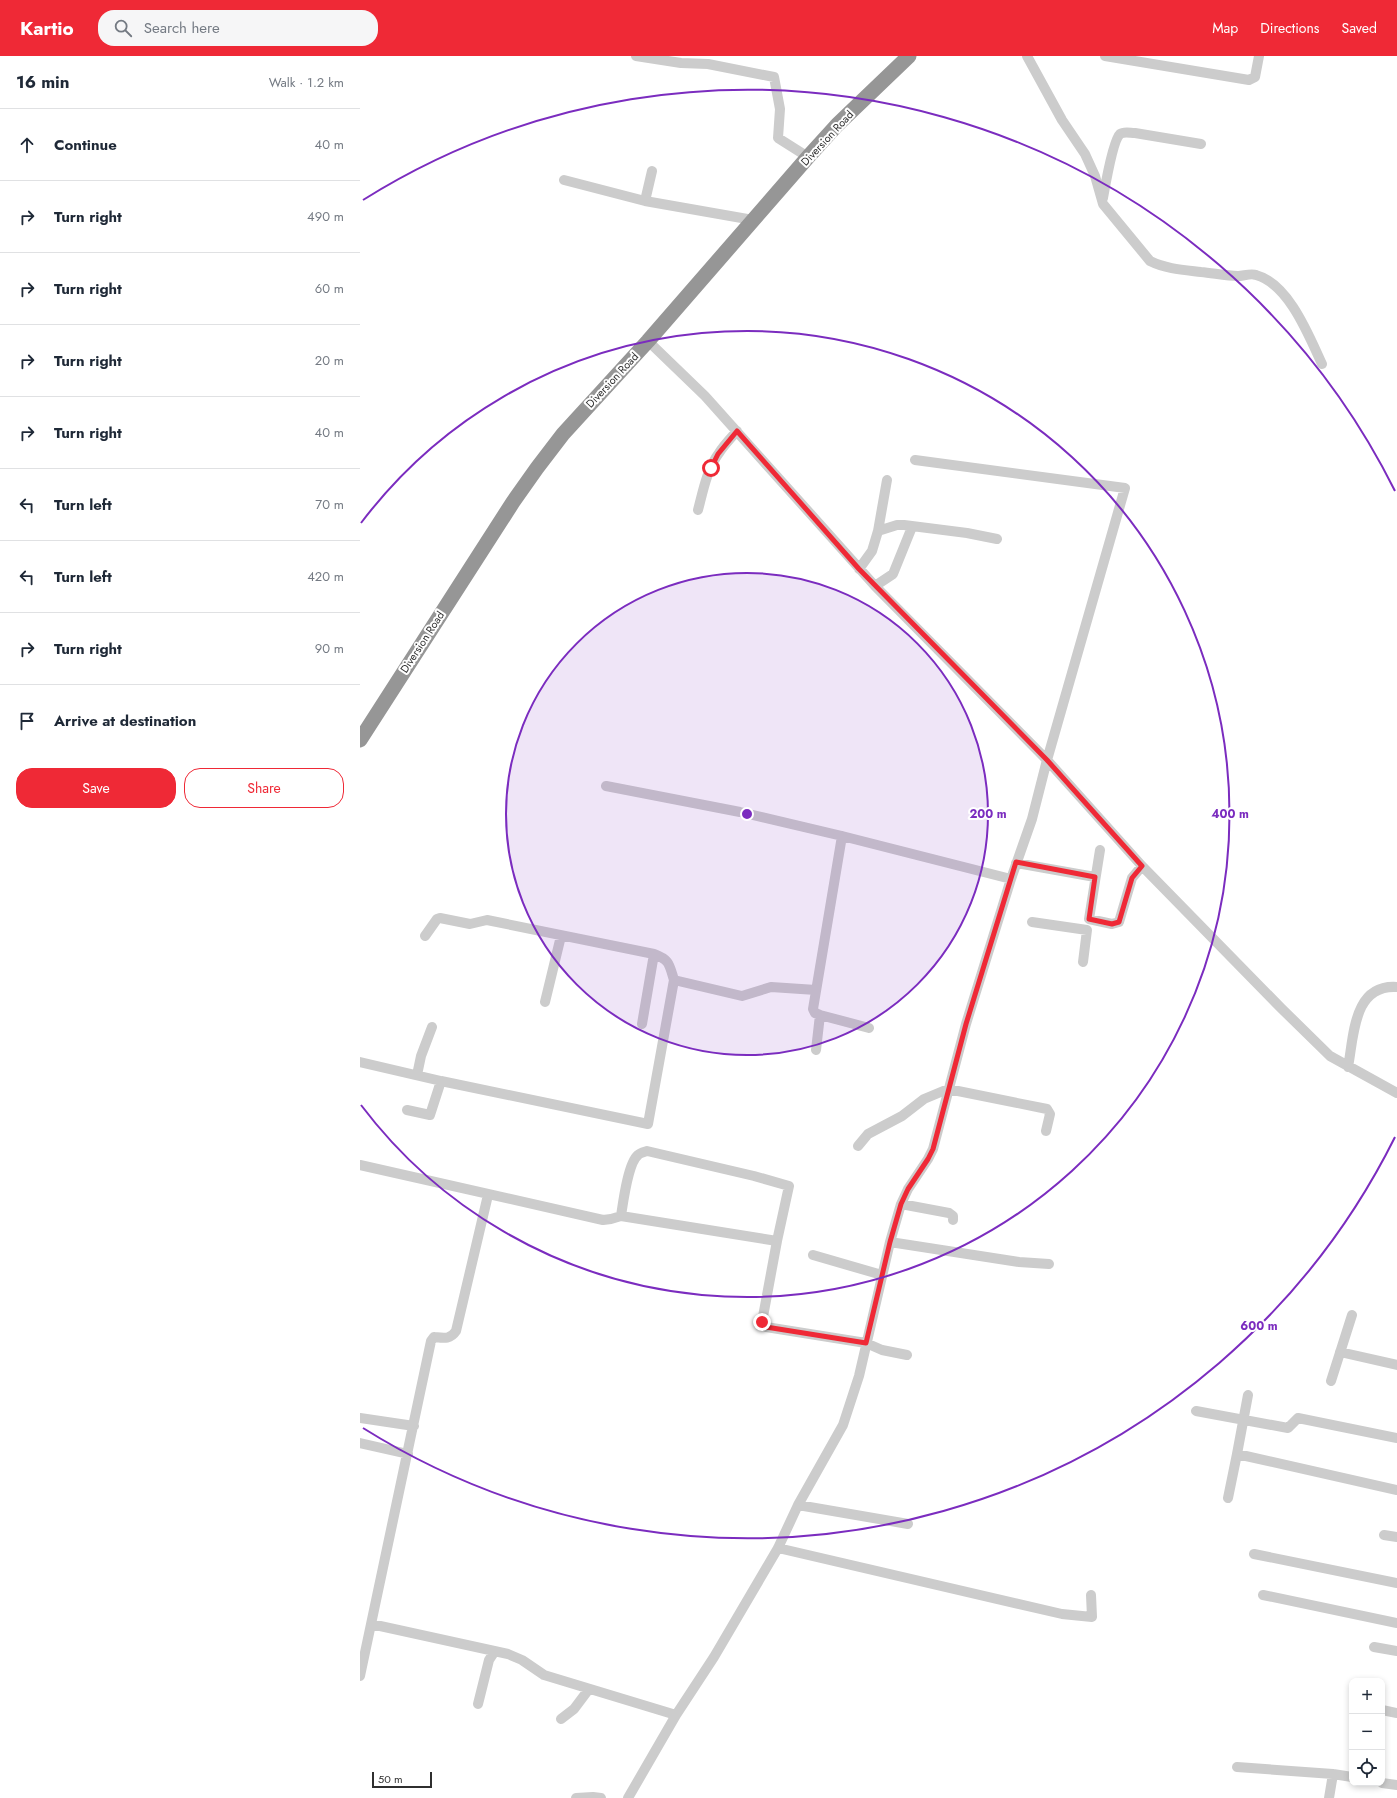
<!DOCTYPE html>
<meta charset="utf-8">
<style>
body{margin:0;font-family:Jost,sans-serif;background:#f6f6f7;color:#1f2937}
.controls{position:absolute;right:12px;bottom:12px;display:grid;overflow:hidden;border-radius:8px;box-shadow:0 2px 6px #0003}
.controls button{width:36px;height:36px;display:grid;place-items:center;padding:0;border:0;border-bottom:1px solid #e0e1e3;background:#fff;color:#1f2937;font:20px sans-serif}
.scale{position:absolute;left:12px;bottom:10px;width:60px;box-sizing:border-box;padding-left:4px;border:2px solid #2f2f2f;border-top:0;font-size:11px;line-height:14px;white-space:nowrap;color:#2f2f2f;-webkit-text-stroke:3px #fff;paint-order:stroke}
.stop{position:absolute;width:12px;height:12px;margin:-9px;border:3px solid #ef2936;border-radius:50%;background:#fff}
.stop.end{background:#ef2936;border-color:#fff;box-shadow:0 1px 4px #0008}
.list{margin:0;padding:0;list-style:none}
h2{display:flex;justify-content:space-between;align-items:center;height:52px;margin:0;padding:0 16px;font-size:17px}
h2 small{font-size:13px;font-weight:400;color:#747a83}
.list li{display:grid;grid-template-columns:26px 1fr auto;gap:12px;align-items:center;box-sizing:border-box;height:72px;padding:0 16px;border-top:1px solid #e0e1e3}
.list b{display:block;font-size:15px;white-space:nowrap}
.list em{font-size:13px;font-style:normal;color:#747a83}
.actions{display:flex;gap:8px;padding:12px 16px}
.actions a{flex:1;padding:9px 0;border:1px solid #ef2936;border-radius:16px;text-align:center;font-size:14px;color:#ef2936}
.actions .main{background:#ef2936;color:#fff}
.icon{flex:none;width:22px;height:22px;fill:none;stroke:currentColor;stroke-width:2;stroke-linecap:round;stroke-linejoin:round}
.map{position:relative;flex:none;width:1037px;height:1742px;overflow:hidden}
header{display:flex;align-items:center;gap:24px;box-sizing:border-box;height:56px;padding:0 20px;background:#ef2936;color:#fff}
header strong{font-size:19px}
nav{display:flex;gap:22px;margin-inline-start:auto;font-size:14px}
.search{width:280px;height:36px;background:#f6f6f7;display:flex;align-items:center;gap:10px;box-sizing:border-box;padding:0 14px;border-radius:16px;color:#747a83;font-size:15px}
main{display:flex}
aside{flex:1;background:#fff}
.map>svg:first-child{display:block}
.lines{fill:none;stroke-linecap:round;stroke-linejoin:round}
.minor{stroke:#ccc;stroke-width:10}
.highway{stroke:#969696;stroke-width:15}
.route{stroke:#ef2936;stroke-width:5}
.ring{fill:none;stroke:#7b2cbf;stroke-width:2}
.labels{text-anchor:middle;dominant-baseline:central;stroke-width:4;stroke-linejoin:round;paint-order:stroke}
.street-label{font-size:11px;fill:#2f2f2f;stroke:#fff}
.centre{fill:#7b2cbf;stroke:#fff;stroke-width:2}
.ring-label{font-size:12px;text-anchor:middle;font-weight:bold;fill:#7b2cbf;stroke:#fff;stroke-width:4;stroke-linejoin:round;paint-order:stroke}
</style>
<header>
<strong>Kartio</strong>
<div class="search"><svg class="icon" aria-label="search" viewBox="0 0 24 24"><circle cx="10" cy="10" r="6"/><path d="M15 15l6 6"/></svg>Search here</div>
<nav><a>Map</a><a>Directions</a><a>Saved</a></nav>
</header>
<main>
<aside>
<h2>16 min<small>Walk · 1.2 km</small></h2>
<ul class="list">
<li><svg class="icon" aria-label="ahead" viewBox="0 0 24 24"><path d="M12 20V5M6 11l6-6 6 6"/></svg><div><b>Continue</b></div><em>40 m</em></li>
<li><svg class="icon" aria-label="right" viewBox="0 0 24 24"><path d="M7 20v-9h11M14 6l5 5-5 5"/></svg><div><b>Turn right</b></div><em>490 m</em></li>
<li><svg class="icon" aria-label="right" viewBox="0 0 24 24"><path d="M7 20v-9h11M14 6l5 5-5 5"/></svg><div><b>Turn right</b></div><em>60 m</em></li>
<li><svg class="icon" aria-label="right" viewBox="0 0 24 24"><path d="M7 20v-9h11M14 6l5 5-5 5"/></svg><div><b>Turn right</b></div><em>20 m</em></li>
<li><svg class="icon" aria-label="right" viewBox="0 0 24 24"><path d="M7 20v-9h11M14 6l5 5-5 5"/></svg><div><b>Turn right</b></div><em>40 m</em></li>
<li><svg class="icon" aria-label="left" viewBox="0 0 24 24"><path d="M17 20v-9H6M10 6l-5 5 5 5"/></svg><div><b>Turn left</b></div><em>70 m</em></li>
<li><svg class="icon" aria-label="left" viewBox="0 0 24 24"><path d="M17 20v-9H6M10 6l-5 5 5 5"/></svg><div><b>Turn left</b></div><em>420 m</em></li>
<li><svg class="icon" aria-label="right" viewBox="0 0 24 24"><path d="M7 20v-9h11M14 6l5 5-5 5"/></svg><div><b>Turn right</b></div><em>90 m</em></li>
<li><svg class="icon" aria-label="arrive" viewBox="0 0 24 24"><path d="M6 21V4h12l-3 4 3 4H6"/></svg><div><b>Arrive at destination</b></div></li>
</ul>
<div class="actions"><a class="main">Save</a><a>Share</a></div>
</aside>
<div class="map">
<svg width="1037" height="1742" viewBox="0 0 1037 1742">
<rect width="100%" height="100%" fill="#fff"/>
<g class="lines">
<path class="minor" d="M 276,0 L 321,7 L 348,8 L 414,21 L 420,53 L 418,82 L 448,101
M 667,0 L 702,64 L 725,98 L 735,120 L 743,148 L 790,205 C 806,213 824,214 841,216 C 853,217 866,220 878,220 C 883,220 891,217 896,219 C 929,228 949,280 962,308
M 745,0 L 889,24 L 895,21 L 899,0
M 204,124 L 285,145 L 393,164
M 743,142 C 745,131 753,84 760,78 C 764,75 770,77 775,77 L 841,88
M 285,145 L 292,115
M 288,285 L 345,340 L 515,530 L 687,704 L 782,810 L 921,952 L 970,1000 L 1037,1037
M 338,454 C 343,435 347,413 359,397 C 364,389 371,382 377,375
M 518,475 L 537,469 L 544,469 L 607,477 L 637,483
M 499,513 L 512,495 L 518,475 L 527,424
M 515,530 L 533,518 L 552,471
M 246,730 L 380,756 L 482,780 L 651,823
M 482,780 L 453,953 L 455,957 L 460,959 L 509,972
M 740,794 L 729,863 L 752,868 L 759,866 L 772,822 L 782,810
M 656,807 L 735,821
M 672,866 L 727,874 L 723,906
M 314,924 L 382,940 L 411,931 L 456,934
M 185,946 L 201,880
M 282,968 L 294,898
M 456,994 L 460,959
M 0,1006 L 81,1025 L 288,1068 L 314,924 C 309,908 310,904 294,898 L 127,864 L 110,868 L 80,862 L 77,863 L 65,880
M 988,1011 C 994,980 993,928 1037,931
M 57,1019 L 61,1000 L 72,971
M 47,1054 L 70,1059 L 81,1025
M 498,1090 L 508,1078 L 542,1060 L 564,1043 L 588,1033 L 687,1053 L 690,1058 L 686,1075
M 0,1109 L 243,1164 L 251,1163 L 261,1160 L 417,1185
M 541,1148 L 589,1157 L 593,1160 L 593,1164
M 261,1160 C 263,1147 268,1107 278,1099 C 280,1097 284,1096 287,1095 L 394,1120 L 429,1130 L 417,1185 L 402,1266 L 406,1271 L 506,1287 L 522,1294 L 547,1299
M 530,1186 L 659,1206 L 689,1208
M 453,1199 L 522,1219
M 980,1296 L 1037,1309
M 971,1325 L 992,1259
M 836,1355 L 928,1372 L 938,1362 L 1037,1382
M 0,1362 L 54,1370
M 0,1387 L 48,1398
M 877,1398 L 888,1339
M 868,1442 L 877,1398 L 1037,1434
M 438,1449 L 548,1468
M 1024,1479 L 1037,1481
M 418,1492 L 702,1558 L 732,1561 L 731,1539
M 894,1498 L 1037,1527
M 903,1539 L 1037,1567
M 11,1568 L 148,1598 L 162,1604 L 184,1619 L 316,1659 L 354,1601 L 418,1492 L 438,1449 L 483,1369 L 499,1320 L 530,1186 L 541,1148 L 548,1133 L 568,1103 L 573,1093 L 606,968 L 651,823 L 672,763 L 687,704 L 765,432 L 555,404
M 1014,1591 L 1037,1595
M 0,1620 L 71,1285 L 74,1281 C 83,1282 90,1284 96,1275 L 128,1139
M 118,1648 L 129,1604 L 135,1595
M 1022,1654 L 1037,1657
M 201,1663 L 214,1653 L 229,1633
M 877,1711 L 973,1718 L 992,1721
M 1022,1727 L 1037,1729
M 216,1742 L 233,1741 L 241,1742
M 268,1742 L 316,1659
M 969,1742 L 973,1718"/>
<path class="highway" d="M 0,684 L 153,446 L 177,412 L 203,378 L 288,285 L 448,101 L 477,69 L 549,0"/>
</g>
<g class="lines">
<path class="route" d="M 351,412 L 358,398 L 377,375 L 499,513 L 687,704 L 782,810 L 772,822 L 759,866 L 752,868 L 729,863 L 735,821 L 656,806 L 606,968 L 573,1093 L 568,1103 L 548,1133 L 541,1148 L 530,1186 L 506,1287 L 406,1271 L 402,1266"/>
</g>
<circle cx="387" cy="758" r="241" fill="#7b2cbf" fill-opacity=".12"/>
<g class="ring">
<circle cx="387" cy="758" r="241"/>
<path d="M1 467A483 483 0 1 1 1 1049"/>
<path d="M1035 1081A724 724 0 0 1 3 1372M3 144A724 724 0 0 1 1035 435"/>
</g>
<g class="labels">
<g class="street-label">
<text transform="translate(467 82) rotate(-47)">Diversion Road</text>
<text transform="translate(252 324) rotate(-47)">Diversion Road</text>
<text transform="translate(62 586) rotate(-57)">Diversion Road</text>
</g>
</g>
<circle cx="387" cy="758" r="6" class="centre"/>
<g class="ring-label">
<text x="628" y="762">200 m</text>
<text x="870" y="762">400 m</text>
<text x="899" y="1274">600 m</text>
</g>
</svg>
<div class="controls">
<button>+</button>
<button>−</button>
<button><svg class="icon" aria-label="locate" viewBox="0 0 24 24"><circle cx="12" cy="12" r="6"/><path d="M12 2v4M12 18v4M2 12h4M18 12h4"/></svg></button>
</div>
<div class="scale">50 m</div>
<div class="stop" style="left:351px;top:412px"></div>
<div class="stop end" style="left:402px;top:1266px"></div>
</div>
</main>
